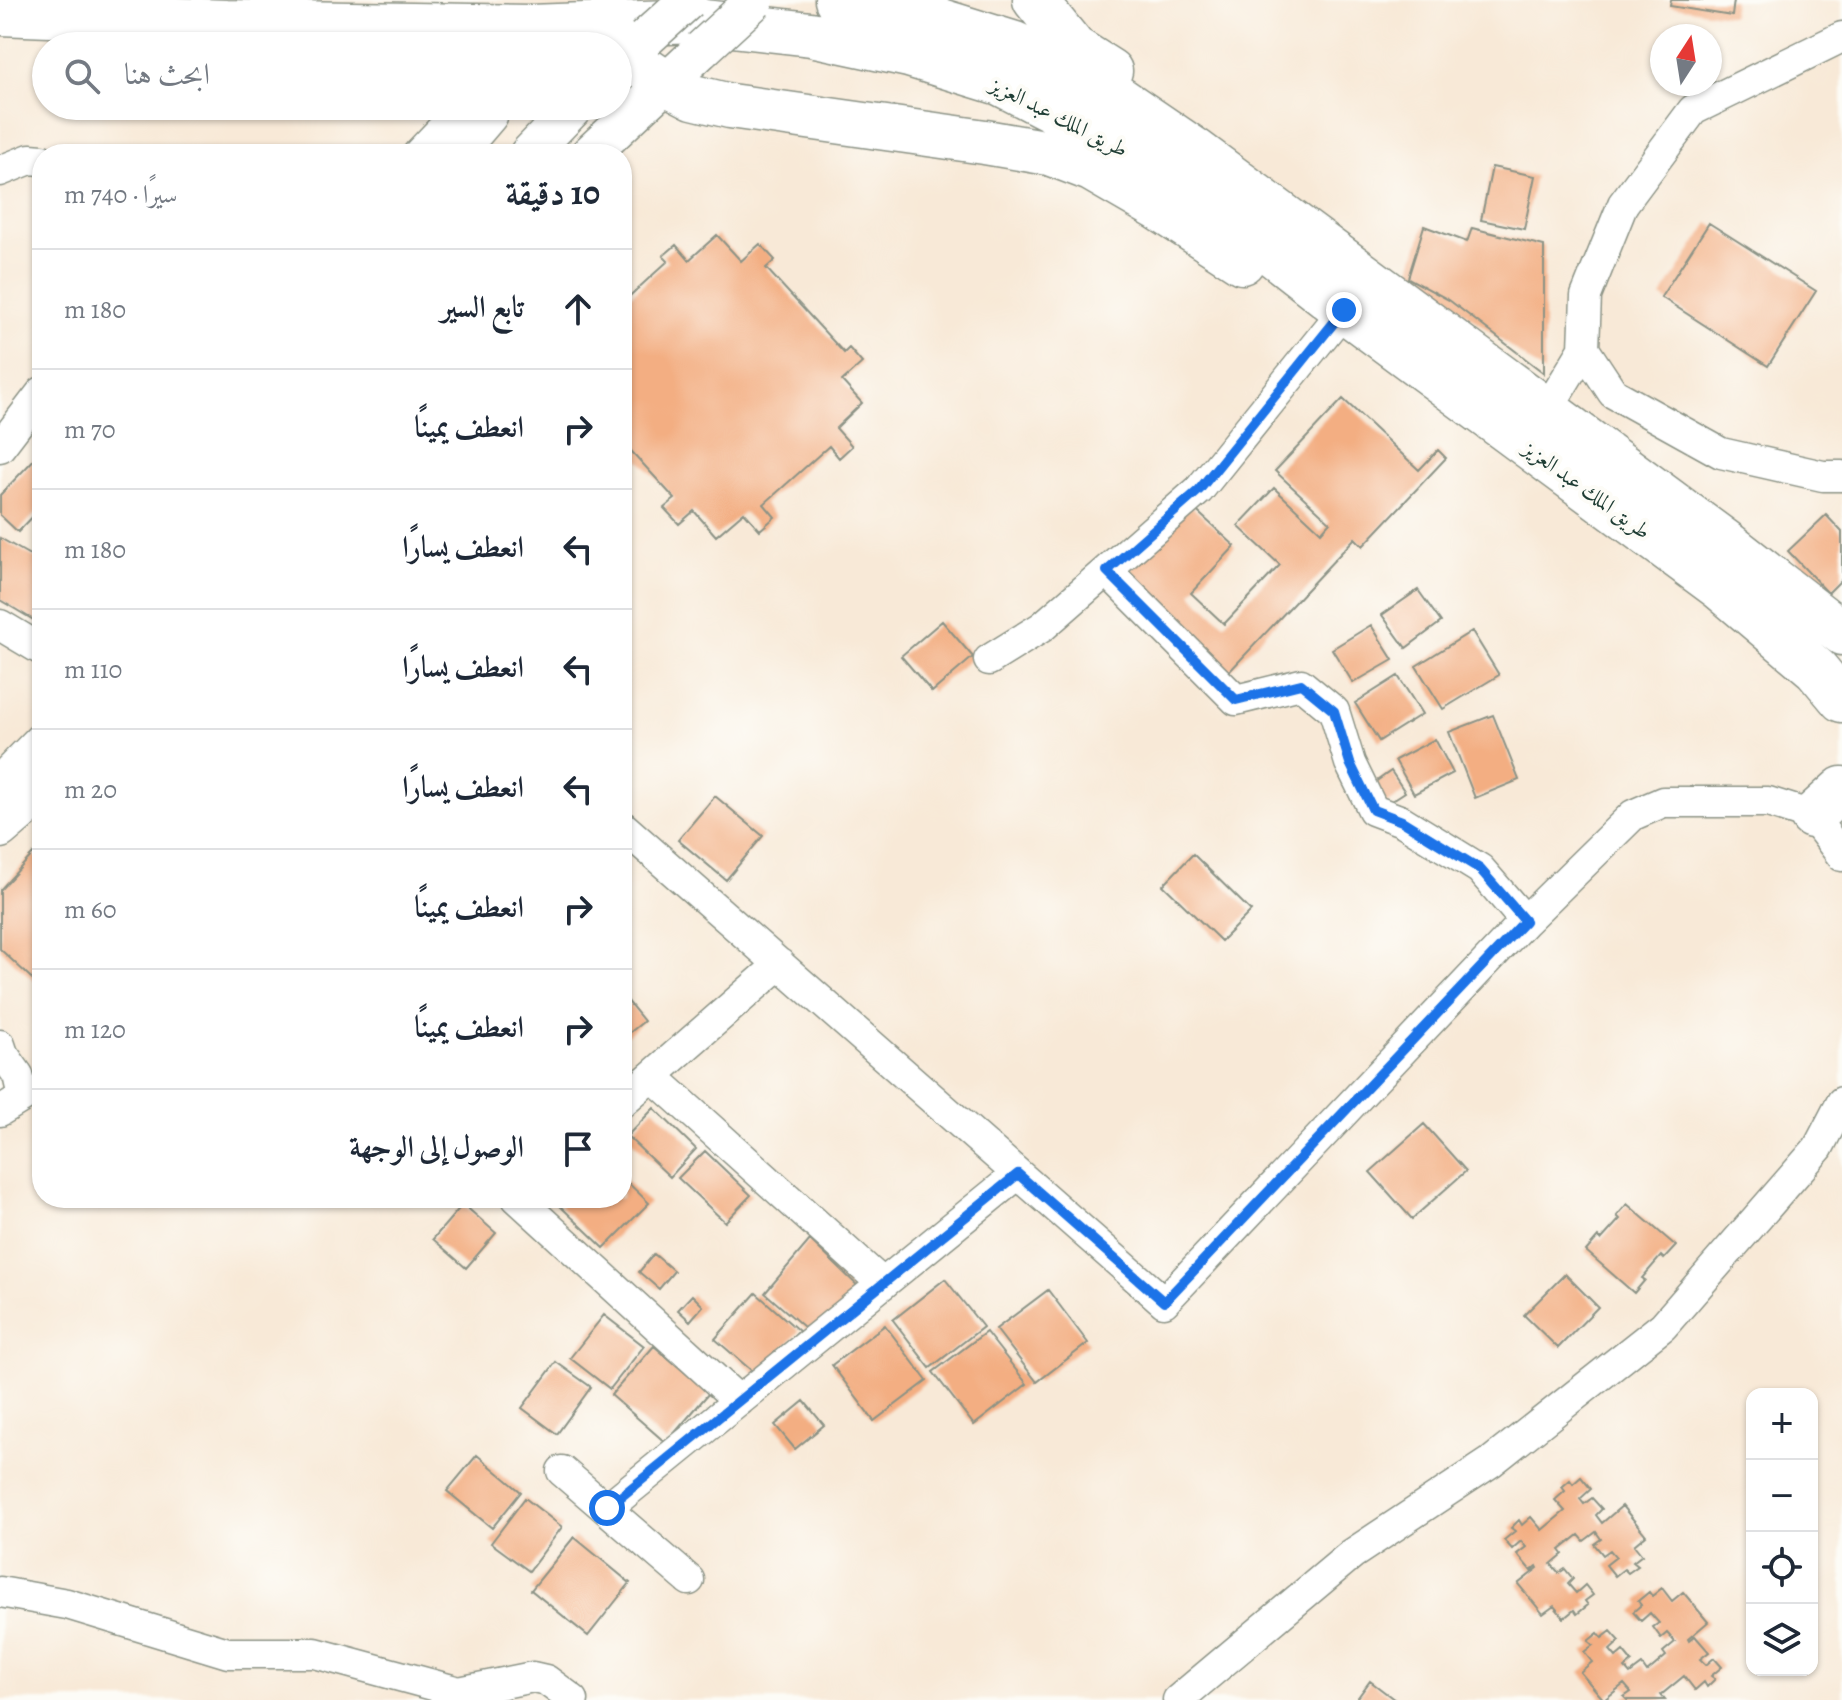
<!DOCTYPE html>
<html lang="ar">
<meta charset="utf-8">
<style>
body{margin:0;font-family:Alegreya,Amiri,serif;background:#f6f6f7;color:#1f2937;direction:rtl}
.controls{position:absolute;right:24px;bottom:24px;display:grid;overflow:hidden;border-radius:16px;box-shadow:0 2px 6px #0004}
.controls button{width:72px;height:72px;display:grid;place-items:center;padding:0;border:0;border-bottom:2px solid #e0e1e3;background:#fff;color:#1f2937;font:40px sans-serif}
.compass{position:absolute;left:1650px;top:24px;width:72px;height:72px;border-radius:50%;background:#fff;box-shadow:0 2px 6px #0004;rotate:12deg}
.stop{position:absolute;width:24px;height:24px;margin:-18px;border:6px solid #1a73e8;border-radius:50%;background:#fff}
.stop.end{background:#1a73e8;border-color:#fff;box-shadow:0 2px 8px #0008}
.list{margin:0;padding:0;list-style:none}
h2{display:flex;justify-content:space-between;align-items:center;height:104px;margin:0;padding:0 32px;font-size:34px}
h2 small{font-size:26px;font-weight:400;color:#747a83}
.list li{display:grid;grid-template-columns:52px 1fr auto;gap:24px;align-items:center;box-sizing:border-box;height:120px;padding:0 32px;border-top:2px solid #e0e1e3}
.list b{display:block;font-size:30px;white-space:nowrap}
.list em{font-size:26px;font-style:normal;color:#747a83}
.icon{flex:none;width:44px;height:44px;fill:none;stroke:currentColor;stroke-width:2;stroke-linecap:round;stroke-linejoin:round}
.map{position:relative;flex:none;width:1842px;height:1700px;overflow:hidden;direction:ltr}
.search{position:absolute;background:#fff;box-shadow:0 2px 6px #0004;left:32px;top:32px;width:600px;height:88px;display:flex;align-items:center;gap:20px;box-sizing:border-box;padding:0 28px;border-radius:44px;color:#747a83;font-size:30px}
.panel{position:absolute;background:#fff;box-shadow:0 2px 6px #0004;left:32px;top:144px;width:600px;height:1064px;border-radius:32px;direction:rtl}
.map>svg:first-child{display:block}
.building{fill:#f3ae82}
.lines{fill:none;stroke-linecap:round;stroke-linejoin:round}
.minor-casing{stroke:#8c9386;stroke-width:33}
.major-casing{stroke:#8c9386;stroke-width:41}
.highway-casing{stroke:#8c9386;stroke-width:47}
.minor{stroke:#fff;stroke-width:30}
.major{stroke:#fff;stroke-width:38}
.highway{stroke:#fff;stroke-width:44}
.major-bridge-casing{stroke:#8c9386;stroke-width:41;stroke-linecap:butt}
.major-bridge{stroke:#fff;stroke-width:38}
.route{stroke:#1a73e8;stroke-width:10}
.labels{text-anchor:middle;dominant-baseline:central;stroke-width:8;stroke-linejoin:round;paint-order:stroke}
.street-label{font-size:22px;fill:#1f3d34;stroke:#fdfcf7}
</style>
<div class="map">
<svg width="1842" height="1700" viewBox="0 0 1842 1700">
<rect width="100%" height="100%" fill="#fdfcf7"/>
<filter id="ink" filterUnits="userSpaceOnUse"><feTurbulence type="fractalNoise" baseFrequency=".0125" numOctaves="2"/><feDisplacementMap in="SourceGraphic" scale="16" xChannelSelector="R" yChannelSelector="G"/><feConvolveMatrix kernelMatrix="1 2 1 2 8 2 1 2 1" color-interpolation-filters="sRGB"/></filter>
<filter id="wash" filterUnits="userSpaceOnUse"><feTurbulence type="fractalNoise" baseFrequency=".006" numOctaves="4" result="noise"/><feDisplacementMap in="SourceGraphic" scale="32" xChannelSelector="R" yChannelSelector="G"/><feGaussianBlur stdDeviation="1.8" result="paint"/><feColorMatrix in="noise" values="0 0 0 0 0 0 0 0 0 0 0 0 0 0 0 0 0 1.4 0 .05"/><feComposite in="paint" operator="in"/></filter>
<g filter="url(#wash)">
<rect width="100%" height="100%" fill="#f8e9d7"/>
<g id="blocks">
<path class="building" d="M 1671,0 L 1734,0 L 1732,16 L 1670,6 Z
M 1492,167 L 1535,176 L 1524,229 L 1481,220 Z
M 1709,223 L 1816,291 L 1768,366 L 1661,297 Z
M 1424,226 L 1467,242 L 1472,228 L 1544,246 L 1544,373 L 1449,300 L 1408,278 Z
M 717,235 L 741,261 L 760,244 L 775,260 L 766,268 L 844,353 L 849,348 L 862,363 L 842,381 L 862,403 L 836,428 L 852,446 L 839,458 L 829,446 L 764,504 L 775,517 L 760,530 L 744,512 L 716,536 L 694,511 L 679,524 L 664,508 L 675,499 L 622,441 L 622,303 L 668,261 L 663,256 L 676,245 L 689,260 Z
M 1343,399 L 1419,470 L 1438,450 L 1446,458 L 1363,546 L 1355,538 L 1228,673 L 1124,576 L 1190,505 L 1235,546 L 1191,593 L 1224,624 L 1280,565 L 1238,526 L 1274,488 L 1321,532 L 1330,522 L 1275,471 Z
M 42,451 L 42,507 L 18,532 L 0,515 L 0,495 Z
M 1826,515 L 1842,532 L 1842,579 L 1828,593 L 1788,551 Z
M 0,538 L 42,562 L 42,625 L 0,600 Z
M 1418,590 L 1441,622 L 1406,648 L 1382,615 Z
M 942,621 L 973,657 L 932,692 L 901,656 Z
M 1371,625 L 1393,660 L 1353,683 L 1332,649 Z
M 1472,631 L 1499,675 L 1443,709 L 1416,666 Z
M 1398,676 L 1422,714 L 1379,741 L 1355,703 Z
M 1493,715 L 1519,780 L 1475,798 L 1449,732 Z
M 1435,739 L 1453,773 L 1414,794 L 1395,760 Z
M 1391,771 L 1405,792 L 1385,805 L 1371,785 Z
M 715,796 L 763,836 L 726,880 L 678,840 Z
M 33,854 L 42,862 L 42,988 L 0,949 L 0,890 Z
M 1193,854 L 1251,911 L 1221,941 L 1163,885 Z
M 622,994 L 644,1021 L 622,1039 Z
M 654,1108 L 696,1149 L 670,1177 L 627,1136 Z
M 1424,1124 L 1466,1171 L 1412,1219 L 1370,1172 Z
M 705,1151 L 751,1195 L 725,1222 L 678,1178 Z
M 622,1177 L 649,1203 L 604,1248 L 560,1206 L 568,1198 L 622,1198 Z
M 463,1204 L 496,1233 L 466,1268 L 433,1239 Z
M 1627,1204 L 1676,1246 L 1664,1259 L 1661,1256 L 1642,1278 L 1645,1280 L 1634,1293 L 1586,1251 L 1598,1237 L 1601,1240 L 1620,1219 L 1617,1216 Z
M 810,1240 L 864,1292 L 812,1334 L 765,1293 Z
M 654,1254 L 674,1271 L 659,1289 L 639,1272 Z
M 1565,1274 L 1598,1307 L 1558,1348 L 1524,1315 Z
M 945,1279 L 983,1327 L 930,1368 L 893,1320 Z
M 1048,1290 L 1088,1343 L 1037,1382 L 996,1329 Z
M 756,1293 L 799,1331 L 759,1377 L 715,1339 Z
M 692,1295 L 703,1306 L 690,1321 L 678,1310 Z
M 604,1315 L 644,1346 L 610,1389 L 570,1358 Z
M 885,1325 L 927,1381 L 874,1421 L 832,1365 Z
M 986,1332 L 1027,1384 L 974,1425 L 933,1372 Z
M 654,1346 L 709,1393 L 666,1443 L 611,1395 Z
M 556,1362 L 591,1387 L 557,1434 L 522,1408 Z
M 804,1401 L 824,1425 L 795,1449 L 775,1425 Z
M 477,1455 L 521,1492 L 492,1528 L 447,1491 Z
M 1581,1477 L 1591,1489 L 1580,1499 L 1584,1504 L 1592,1498 L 1602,1509 L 1596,1515 L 1602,1523 L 1622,1506 L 1646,1535 L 1634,1545 L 1642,1555 L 1633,1562 L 1638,1566 L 1628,1573 L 1624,1569 L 1615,1576 L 1606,1565 L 1616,1557 L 1610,1550 L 1603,1555 L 1594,1544 L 1601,1539 L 1596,1532 L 1584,1541 L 1579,1535 L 1560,1550 L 1563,1554 L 1551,1564 L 1559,1573 L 1565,1569 L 1573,1579 L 1568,1584 L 1576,1593 L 1585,1585 L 1593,1595 L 1585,1601 L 1588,1605 L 1577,1614 L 1574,1610 L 1564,1618 L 1554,1606 L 1543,1614 L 1518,1584 L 1538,1568 L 1537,1566 L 1531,1571 L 1517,1554 L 1526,1547 L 1521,1541 L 1512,1549 L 1504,1540 L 1515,1531 L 1511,1528 L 1519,1520 L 1522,1525 L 1531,1517 L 1542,1530 L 1565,1511 L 1555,1500 L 1565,1491 L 1562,1487 L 1570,1480 L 1573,1484 Z
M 525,1498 L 562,1527 L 529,1571 L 491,1543 Z
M 574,1537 L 630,1583 L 588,1636 L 531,1590 Z
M 1662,1588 L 1672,1601 L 1683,1592 L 1708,1622 L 1688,1639 L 1689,1641 L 1695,1636 L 1709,1652 L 1700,1659 L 1706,1665 L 1714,1658 L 1722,1667 L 1711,1676 L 1715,1679 L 1707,1687 L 1704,1682 L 1695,1690 L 1684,1676 L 1661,1695 L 1665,1700 L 1627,1700 L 1624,1697 L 1631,1692 L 1624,1684 L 1604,1700 L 1580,1672 L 1592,1662 L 1584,1652 L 1593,1645 L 1588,1641 L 1598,1633 L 1602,1638 L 1611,1631 L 1620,1641 L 1610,1650 L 1616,1657 L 1623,1651 L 1632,1662 L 1625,1668 L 1630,1674 L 1642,1665 L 1647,1672 L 1666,1656 L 1663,1652 L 1675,1642 L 1667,1633 L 1661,1638 L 1653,1627 L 1659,1623 L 1650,1613 L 1641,1621 L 1633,1612 L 1641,1605 L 1638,1601 L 1649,1592 L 1652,1596 Z
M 1370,1681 L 1395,1700 L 1356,1700 Z"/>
</g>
</g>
<g filter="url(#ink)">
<use href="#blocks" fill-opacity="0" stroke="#8c9386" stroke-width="2"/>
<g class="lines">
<g class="minor-casing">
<path id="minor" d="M 1842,37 L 1693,110 L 1623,204 L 1586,296 L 1584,349 L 1613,393 L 1721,453 L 1823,476 L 1842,476
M 418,154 L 457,113 L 459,106
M 0,171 L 30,159 L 42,160
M 1547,410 L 1584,349
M 0,447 L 42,392
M 1107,571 L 1236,700 L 1301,684 L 1334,711 L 1350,763 L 1373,810 L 1402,821 L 1480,869 L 1525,921
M 0,625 L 42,650
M 989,660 L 1042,627 L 1199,490 L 1344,310
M 622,826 L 1164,1302 L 1525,921 L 1633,815 L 1663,802 L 1768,802 L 1812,816 L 1842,856
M 0,1045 L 3,1054 L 18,1075 L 23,1097 L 0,1111
M 652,1076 L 883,1284
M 622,1102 L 780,964
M 517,1198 L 739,1401
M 562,1471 L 689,1580
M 607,1508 L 1018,1174
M 0,1592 L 67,1604 L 228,1653 L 315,1653 L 459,1692 L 533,1677 L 546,1680 L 573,1700
M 1178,1700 L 1352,1554 L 1491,1462 L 1663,1326 L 1818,1148 L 1842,1102"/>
</g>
<g class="major-casing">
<path id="major" d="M 529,154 L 575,106
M 590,154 L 702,49
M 0,785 L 42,742
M 0,829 L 42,793"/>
</g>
<g class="highway-casing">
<path id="highway" d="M 837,0 L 918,14 L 1015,44 L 1111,93 L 1196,151 L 1335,254 L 1728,544 L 1842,633
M 1035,0 L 1074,48 L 1110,71
M 0,13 L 226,22 L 530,27 L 697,21 L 811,34 L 909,55 L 1000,83 L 1095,132 L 1179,181 L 1344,310 L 1719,587 L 1816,669 L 1842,700
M 626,56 L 666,83 L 693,97 L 730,106 L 985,142 L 1049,153 L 1091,169 L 1160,209 L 1242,262
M 451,154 L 486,113 L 487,106
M 1812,816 L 1842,789"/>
</g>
<use href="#minor" class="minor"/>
<use href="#major" class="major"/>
<use href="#highway" class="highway"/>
<g class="major-bridge-casing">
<path id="major-bridge" d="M 645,39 L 688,0
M 702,49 L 755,0"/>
</g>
<use href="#major-bridge" class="major-bridge"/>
</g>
</g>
<g class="lines" filter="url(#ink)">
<path class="route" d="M 607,1508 L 1018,1174 L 1164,1302 L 1525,921 L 1480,869 L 1402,821 L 1373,810 L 1350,763 L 1334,711 L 1301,684 L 1236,700 L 1107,571 L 1199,490 L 1344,310"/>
</g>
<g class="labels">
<g class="street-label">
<text transform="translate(1059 117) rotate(27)">طريق الملك عبد العزيز</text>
<text transform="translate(1587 490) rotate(36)">طريق الملك عبد العزيز</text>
</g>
</g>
</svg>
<div class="controls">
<button>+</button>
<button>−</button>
<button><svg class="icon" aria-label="locate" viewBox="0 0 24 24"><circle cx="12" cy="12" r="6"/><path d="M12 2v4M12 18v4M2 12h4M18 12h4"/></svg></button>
<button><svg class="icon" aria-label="layers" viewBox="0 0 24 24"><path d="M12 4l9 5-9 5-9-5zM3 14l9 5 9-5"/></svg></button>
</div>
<svg class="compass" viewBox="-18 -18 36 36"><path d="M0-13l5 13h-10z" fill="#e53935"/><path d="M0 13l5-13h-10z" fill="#747a83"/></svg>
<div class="stop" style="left:607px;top:1508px"></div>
<div class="stop end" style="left:1344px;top:310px"></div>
<div class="search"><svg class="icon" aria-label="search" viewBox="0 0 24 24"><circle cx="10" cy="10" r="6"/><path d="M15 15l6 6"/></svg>ابحث هنا</div>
<section class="panel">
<h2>10 دقيقة<small>سيرًا · 740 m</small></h2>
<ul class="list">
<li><svg class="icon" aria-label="ahead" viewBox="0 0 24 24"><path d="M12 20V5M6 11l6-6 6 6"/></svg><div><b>تابع السير</b></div><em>180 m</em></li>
<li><svg class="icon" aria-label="right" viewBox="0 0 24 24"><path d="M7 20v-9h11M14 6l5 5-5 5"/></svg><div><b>انعطف يمينًا</b></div><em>70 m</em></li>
<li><svg class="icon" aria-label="left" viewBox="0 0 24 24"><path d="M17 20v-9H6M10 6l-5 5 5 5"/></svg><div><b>انعطف يسارًا</b></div><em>180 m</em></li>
<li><svg class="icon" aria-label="left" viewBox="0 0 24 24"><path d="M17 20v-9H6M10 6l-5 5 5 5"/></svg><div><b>انعطف يسارًا</b></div><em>110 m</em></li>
<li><svg class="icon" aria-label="left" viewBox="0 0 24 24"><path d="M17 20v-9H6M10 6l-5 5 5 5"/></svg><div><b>انعطف يسارًا</b></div><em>20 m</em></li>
<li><svg class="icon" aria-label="right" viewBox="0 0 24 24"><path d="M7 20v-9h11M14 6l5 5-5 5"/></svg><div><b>انعطف يمينًا</b></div><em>60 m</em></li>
<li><svg class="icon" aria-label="right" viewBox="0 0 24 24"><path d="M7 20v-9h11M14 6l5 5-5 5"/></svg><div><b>انعطف يمينًا</b></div><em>120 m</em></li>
<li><svg class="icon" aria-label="arrive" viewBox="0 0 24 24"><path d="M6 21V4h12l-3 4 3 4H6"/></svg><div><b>الوصول إلى الوجهة</b></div></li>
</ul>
</section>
</div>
